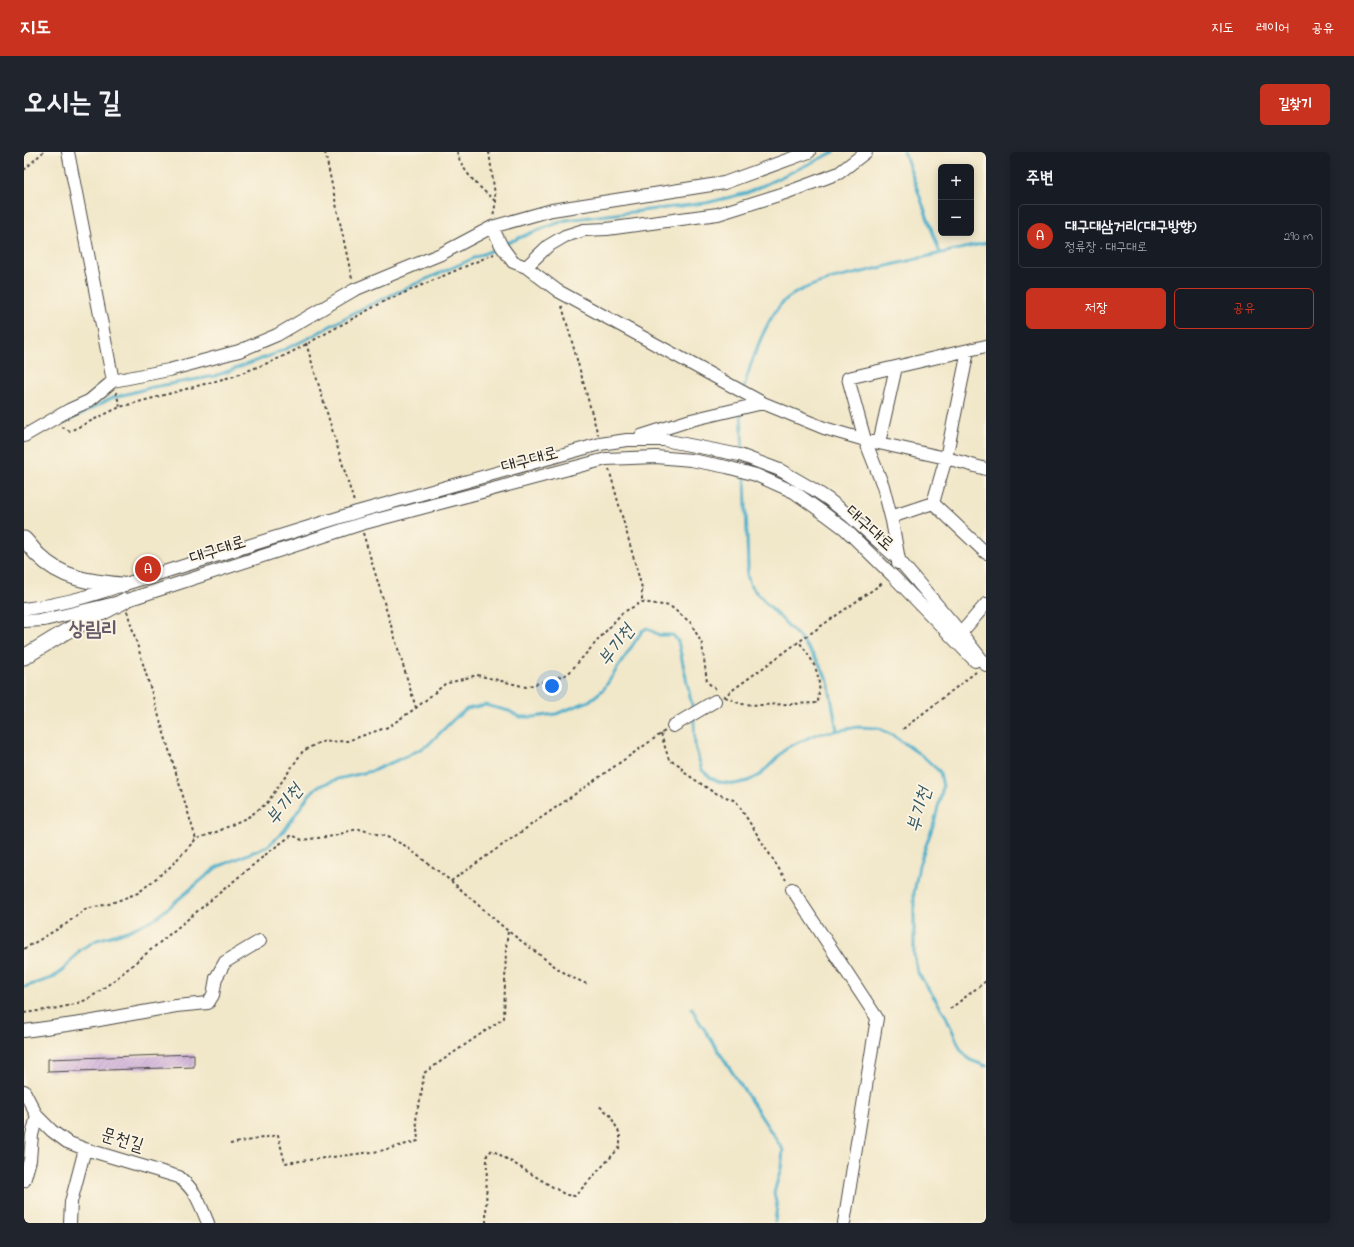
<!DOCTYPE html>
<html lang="ko">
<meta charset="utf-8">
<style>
body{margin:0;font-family:"Indie Flower","Poor Story",sans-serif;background:#20242c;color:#f1f3f6}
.controls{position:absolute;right:12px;top:12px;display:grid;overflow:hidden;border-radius:6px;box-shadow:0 2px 10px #0003}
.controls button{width:36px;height:36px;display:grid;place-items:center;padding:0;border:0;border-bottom:1px solid #363941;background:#171b24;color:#f1f3f6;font:20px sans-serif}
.you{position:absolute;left:528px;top:534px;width:14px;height:14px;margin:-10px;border:3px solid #fff;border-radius:50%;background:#1a73e8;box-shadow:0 0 0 6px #1a73e833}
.badge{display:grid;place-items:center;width:26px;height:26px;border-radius:50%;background:#c8321e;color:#fff;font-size:13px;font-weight:700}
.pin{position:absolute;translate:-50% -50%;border:2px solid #fff;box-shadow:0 1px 4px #0006}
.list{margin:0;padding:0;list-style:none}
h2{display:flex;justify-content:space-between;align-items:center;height:52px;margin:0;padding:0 16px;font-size:17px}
h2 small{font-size:13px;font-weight:400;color:#9ea1a6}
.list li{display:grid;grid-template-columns:26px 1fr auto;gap:12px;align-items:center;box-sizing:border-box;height:64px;margin:0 8px 8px;padding:0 8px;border:1px solid #363941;border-radius:6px}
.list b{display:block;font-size:15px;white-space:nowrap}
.list p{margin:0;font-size:13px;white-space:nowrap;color:#9ea1a6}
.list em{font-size:13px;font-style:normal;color:#9ea1a6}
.actions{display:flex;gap:8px;padding:12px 16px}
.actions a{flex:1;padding:9px 0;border:1px solid #c8321e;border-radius:6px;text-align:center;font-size:14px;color:#c8321e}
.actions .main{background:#c8321e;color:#fff}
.map{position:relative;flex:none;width:962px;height:1071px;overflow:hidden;border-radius:6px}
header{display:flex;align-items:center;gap:24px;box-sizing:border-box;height:56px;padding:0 20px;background:#c8321e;color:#fff}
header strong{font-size:19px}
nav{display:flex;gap:22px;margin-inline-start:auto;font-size:14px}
.intro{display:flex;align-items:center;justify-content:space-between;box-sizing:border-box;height:96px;padding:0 24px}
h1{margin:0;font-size:28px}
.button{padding:10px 18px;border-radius:6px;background:#c8321e;color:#fff;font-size:14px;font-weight:700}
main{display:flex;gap:24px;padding:0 24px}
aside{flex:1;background:#171b24;border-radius:6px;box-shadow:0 2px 10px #0003}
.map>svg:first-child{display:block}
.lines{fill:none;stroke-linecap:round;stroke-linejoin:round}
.stream{stroke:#4bafca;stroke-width:3}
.building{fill:url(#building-hatch)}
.minor-casing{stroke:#494743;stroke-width:14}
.major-casing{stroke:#494743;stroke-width:17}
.path{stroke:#494743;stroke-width:2;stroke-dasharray:3 3;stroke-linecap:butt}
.minor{stroke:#fff;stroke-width:12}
.major{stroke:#fff;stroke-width:15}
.labels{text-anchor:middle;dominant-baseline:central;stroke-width:3.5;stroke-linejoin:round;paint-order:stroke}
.street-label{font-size:18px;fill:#2b2b2b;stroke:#fcf5e5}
.water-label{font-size:19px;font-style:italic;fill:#365963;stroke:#fcf5e5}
.quarter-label{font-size:20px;font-weight:bold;fill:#645a68;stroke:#fcf5e5}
</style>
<header>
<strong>지도</strong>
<nav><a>지도</a><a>레이어</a><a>공유</a></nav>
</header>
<div class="intro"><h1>오시는 길</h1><a class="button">길찾기</a></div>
<main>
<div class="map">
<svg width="962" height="1071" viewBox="0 0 962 1071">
<defs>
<pattern id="building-hatch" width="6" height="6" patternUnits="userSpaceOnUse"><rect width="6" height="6" fill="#cfb0da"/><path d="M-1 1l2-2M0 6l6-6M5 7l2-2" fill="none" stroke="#a88fb1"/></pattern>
</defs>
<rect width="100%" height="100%" fill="#fcf5e5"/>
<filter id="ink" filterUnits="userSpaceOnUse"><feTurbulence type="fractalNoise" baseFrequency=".025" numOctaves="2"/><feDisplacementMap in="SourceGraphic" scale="8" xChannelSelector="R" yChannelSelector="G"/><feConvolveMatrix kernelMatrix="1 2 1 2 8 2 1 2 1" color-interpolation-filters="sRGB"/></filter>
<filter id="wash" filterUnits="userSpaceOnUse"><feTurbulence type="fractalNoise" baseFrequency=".012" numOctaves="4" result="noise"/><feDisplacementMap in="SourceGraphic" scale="16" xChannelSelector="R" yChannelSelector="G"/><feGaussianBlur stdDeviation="0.9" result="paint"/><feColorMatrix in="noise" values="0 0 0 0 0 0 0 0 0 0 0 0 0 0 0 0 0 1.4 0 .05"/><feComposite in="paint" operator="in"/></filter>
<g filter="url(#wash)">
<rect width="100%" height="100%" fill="#f1e7c9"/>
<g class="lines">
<path class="stream" d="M 880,0 L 916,101
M 481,92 L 509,80 L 542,68 L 682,51 L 723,41 L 810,0
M 720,236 C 726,212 744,159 765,145 C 787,130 818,125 843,119 C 883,109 922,100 962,91
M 717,260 L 719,300
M 40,271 L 88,246 L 129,235 L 191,224 L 248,203 L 283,187 L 337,157 L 389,133 L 475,95
M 721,324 L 724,415 L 723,423 L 727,435 L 775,485 L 793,508 L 804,529 L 813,578
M 670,566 L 671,594 L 678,618 L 687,626 L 696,630 L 711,632 L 724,629 L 736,623 L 764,595 L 793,582 L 834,575 L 854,576 L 870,584 L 901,606 L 916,620 L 919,635 L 910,671 L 895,713 L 890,741 L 890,803 L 894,821 L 921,862 L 937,898 L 946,908 L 962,914
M 0,835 L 28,826 L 40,817 L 56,798 L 73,788 L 104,779 L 132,766 L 193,715 L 244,694 L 259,680 L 285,643 L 293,635 L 314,627 L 348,619 L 383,604 L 404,593 L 430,567 L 443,557 L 461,553 L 485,559 L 496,565 L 509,565 L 532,562 L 565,549 L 579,538 L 618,479 L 623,476 L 635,483 L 649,483 L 654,489 L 669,558
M 668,856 L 673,866 L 759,998 L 757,1016 L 750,1041 L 753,1055 L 751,1069"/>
</g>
<g id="blocks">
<path class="building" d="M 170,902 L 170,915 L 24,920 L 24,907 Z"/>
</g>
</g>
<g filter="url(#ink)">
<use href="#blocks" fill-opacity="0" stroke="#494743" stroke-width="1"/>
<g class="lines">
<g class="minor-casing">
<path id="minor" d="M 44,0 L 89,229
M 468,75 L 478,95 L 489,110 L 502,115 L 534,139 L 739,251 L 800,276 L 841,288 L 922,306 L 962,317
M 502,115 L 524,94 L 541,84 L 560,78 L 583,77 L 694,62 L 764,40 L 815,21 L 842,0
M 0,284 L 45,258 L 65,249 L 89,229 L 145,218 L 215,199 L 253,183 L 330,138 L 417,102 L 468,75 L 528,58 L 700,31 L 785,0
M 617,284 L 667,268 L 739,251
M 855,291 L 872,215
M 909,351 L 962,401
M 867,365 L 909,351 L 922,306 L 944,199
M 874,411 L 875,408 L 868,369 L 859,334 L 841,288 L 824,226 L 962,194
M 0,457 C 35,453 65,445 98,433 L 333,360 L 576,292 L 603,288 L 640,288 L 716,303 L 756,318 L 789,337 L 804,347 L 827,365 L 875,408 L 937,481 L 962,513
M 0,469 L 20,468 L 37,464 L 100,449 L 337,372 L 582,307 L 632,305 L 667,308 L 703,315 L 732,323 L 770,340 L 801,362 L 821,377 L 869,424 L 951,509
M 937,481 L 962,452
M 649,574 L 691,549
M 768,737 L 853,866 L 820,1071
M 0,879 L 64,870 L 152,854 L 184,851 L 189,843 L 192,826 L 201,810 L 236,789
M 0,939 L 13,964 L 28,979 L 43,990 L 61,997 L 155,1025 C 173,1040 175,1050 184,1071
M 0,1029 L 6,1008 L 8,983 L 13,964
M 46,1071 L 47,1050 L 61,997"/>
</g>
<g class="major-casing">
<path id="major" d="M 0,387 C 5,392 9,398 14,403 C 38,427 66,430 98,433
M 0,505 L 41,480 L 100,449"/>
</g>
<path class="path" d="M 301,0 L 328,127
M 433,0 C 439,22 456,35 472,50
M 465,0 L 472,50 L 469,64
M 0,18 L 19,0
M 538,154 L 574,283
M 282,191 L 330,350
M 92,240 L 96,255
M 38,275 L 46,279 L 96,255 L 210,224 L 249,209 L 268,200 L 359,150 L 470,102
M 585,317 L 618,436 L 618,450
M 339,381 L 392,556
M 103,459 L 172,687
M 699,545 L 780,486 L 860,430
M 701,545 L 717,552 L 736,553 L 794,551 C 794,545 796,538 795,532 C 794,516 785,502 775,490
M 879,577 L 952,520
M 637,582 L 645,608 L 655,613 L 661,621 L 689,640 L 712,649 L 762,728
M 427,729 L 641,579
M 0,797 L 42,772 L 61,757 L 85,752 L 114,741 L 146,715 L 172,687 L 195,679 L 226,664 L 243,651 L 279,599 L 296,590 L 323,589 L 364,575 L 392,556 L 421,532 L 453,523 L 502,535 L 544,522 L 598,461 L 618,450 L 646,454 L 667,471 L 678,492 L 683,530 L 693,538
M 926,857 L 962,829
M 0,861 C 20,858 43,856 62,848 C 71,843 79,836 88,830 L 246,699 L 268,683 L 278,688 L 310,684 L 325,679 L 335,677 L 363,685 L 380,693 L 427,729 L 484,779 L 533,816 L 547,825 L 563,832
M 206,992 L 254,983 L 261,1011 L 356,999 L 394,989 L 392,962 L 397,945 L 400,921 L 480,866 L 482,796 L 484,779
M 462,1071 L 463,1003 L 468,998 L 542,1043 L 551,1044 L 596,995 L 596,982 L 586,963 L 574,953"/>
<use href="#minor" class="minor"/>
<use href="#major" class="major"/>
</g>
</g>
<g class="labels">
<g class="street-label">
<text transform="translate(506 309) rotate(-15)">대구대로</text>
<text transform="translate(845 377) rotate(42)">대구대로</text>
<text transform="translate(194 399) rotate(-18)">대구대로</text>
<text transform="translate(98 989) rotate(17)">문천길</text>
</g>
<g class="water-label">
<text transform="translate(593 494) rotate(-53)">부기천</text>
<text transform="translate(261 653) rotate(-51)">부기천</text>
<text transform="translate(896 658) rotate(-74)">부기천</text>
</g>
<g class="quarter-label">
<text x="69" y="478">상림리</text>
</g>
</g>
</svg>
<div class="controls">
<button>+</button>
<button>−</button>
</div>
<div class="you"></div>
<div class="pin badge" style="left:124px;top:417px">A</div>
</div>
<aside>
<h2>주변<small></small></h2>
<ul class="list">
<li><span class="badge">A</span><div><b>대구대삼거리(대구방향)</b><p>정류장 · 대구대로</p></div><em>290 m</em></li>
</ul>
<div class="actions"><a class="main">저장</a><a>공유</a></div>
</aside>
</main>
